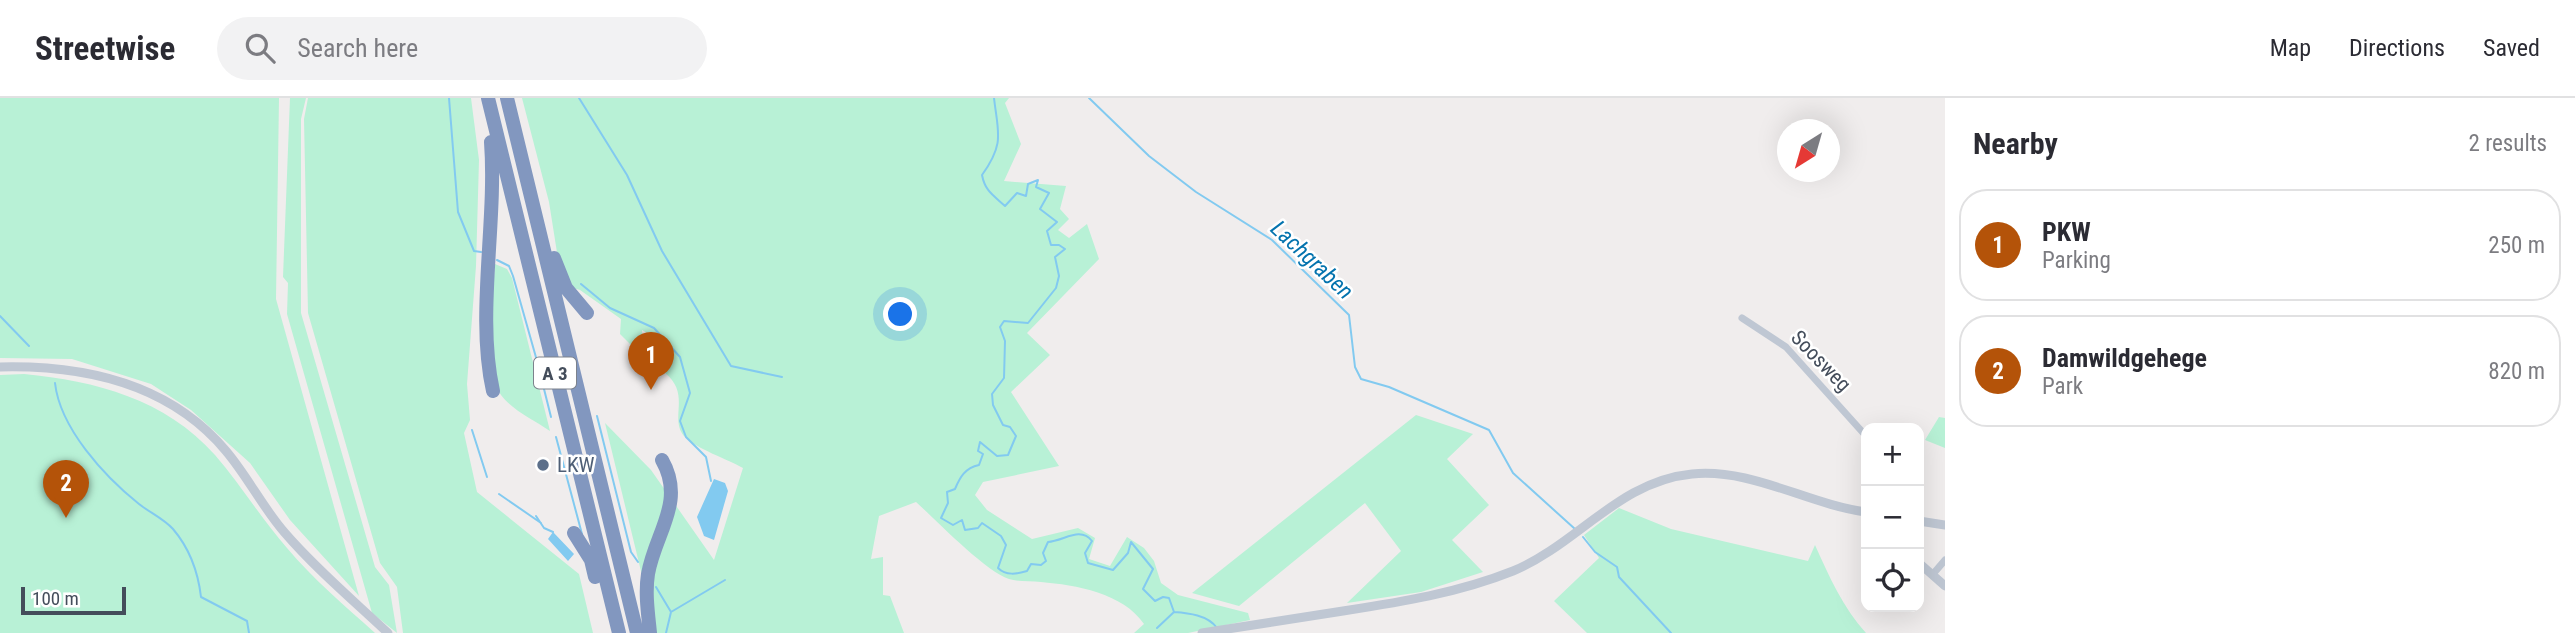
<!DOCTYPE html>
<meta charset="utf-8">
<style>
body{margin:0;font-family:"Roboto Condensed",sans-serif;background:#f2f2f3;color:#2b2b33}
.controls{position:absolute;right:21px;bottom:21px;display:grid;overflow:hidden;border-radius:14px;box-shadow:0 7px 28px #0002}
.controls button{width:63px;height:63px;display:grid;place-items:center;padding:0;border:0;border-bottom:2px solid #e1e1e2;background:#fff;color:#2b2b33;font:35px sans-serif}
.compass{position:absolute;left:1777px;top:21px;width:63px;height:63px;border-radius:50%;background:#fff;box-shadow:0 7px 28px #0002;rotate:217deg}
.scale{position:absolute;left:21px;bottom:18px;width:105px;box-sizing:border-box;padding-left:7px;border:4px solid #444d5b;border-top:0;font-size:19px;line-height:24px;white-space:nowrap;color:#444d5b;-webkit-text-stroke:5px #fff;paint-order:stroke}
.you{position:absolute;left:901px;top:217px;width:24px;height:24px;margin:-18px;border:5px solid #fff;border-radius:50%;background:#1a73e8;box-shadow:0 0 0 10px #1a73e833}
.badge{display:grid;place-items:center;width:46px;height:46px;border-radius:50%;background:#b45309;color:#fff;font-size:23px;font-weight:700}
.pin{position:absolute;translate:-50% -58px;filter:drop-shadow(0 2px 4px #0008)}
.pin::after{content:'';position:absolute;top:37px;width:24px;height:21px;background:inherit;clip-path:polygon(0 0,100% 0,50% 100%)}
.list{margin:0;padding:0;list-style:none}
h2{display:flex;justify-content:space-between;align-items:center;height:91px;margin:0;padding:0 28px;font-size:30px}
h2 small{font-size:23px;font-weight:400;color:#7c7c81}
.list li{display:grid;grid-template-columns:46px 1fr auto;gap:21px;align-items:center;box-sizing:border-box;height:112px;margin:0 14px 14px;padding:0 14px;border:2px solid #e1e1e2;border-radius:28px}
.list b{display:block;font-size:26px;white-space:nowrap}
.list p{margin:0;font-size:23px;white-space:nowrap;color:#7c7c81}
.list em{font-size:23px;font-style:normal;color:#7c7c81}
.icon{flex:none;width:38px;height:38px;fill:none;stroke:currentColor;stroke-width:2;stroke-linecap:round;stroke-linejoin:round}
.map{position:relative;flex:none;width:1945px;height:535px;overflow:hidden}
header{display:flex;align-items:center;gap:42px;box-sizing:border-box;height:98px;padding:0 35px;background:#fff;border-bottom:2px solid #e1e1e2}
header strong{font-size:33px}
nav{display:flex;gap:38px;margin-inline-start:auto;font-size:24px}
.search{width:490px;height:63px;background:#f2f2f3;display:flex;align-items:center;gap:18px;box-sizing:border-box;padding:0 24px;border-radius:38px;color:#7c7c81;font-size:26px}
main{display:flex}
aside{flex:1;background:#fff}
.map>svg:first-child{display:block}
.green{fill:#b8f1d6}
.water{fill:#82caf0}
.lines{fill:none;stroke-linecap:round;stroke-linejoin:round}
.stream{stroke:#82caf0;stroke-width:2}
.minor{stroke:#bfc7d3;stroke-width:7}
.tertiary{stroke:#bfc7d3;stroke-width:9}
.motorway{stroke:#8297bf;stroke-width:14}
.service-dot{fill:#5c6f8a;stroke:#fff;stroke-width:2.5}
.labels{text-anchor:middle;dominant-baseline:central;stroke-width:5;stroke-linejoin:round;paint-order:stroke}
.shield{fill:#fff;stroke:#7c828c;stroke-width:2}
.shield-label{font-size:19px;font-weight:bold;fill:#444d5b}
.street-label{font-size:21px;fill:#444d5b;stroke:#fff}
.service-label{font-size:21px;fill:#4e5e75;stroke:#fff;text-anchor:start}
.water-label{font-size:23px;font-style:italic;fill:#0473ae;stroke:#fff}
</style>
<header>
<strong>Streetwise</strong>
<div class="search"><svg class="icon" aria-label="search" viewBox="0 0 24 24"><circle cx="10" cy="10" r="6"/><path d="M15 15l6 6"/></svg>Search here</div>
<nav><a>Map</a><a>Directions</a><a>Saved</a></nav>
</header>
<main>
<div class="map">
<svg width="1945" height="535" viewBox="0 0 1945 535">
<rect width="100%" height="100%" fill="#f0eded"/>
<path class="green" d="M 0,0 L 279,0 L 276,201 L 359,498 L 290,422 L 250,365 L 191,312 L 151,286 L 72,261 L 0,260 Z
M 290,0 L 306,0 L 301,21 L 301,215 L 375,469 L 389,487 L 397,535 L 372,515 L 287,216 L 288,185 L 283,179 Z
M 308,0 L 471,0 L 479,62 L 476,168 L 467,286 L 470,322 L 464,335 L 477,394 L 579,476 L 593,535 L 403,535 L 397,489 L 380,465 L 308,215 L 304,21 Z
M 522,0 L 1009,0 L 1005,5 L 1021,46 L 1004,83 L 1066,88 L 1060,111 L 1069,121 L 1058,132 L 1069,140 L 1087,126 L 1099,161 L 1027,235 L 1050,257 L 1011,294 L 1059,368 L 983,384 L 975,397 L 987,412 L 1032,441 L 1078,430 L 1095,440 L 1089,461 L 1110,468 L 1127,439 L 1144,450 L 1154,463 L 1161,485 L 1178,497 L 1248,515 L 1250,522 L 1188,535 L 1134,535 L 1144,526 C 1123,495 1076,487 1041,484 C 1031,483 1018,484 1009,481 C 985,473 937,423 916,404 L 879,418 L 871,461 L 883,459 L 883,497 L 890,498 L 904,535 L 656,535 L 605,325 L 651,372 L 714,462 L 743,370 C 729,362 695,350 685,339 C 668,321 692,297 665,275 L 660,278 L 647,259 L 652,238 L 642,232 L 643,249 L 638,254 L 620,236 L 621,221 L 580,192 L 573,190 L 559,167 L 549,104 Z
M 495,166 L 507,171 L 512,180 L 550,333 C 534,322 513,313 501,297 C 481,270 493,200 495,166 Z
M 24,276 C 96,283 165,301 215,357 C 240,386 261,420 287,450 C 313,481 345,508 375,535 L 0,535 L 0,277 Z
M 1416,317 L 1473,336 L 1447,361 L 1489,407 L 1452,442 L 1483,474 L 1421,494 L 1347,505 L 1401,453 L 1365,405 L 1239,508 L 1192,495 Z
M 1939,319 L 1945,320 L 1945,350 L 1925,342 Z
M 1619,410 L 1671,431 L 1808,463 L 1815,447 C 1829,478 1843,510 1866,535 L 1587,535 L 1554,503 L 1599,460 L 1584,437 Z"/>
<path class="water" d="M 714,381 L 725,385 L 728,393 L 714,442 L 704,438 L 697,419 Z
M 553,434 L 574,456 L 568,463 L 548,441 Z"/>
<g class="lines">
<path class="stream" d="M 449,0 L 458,114 L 474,153 L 481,154
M 579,0 L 627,77 L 662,153 L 731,268 L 782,279
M 994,0 C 998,35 1005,45 982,77 C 985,93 993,97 1005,108 L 1017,95 L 1026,98 L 1028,86 L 1038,82 L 1036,89 L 1049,95 L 1040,111 L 1057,124 L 1047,133 L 1051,147 L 1059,147 L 1065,151 L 1055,159 L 1059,178 L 1056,190 L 1028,225 L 1004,223 L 1000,229 L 1005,243 L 1004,280 L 992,296 L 993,307 L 1003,327 L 1010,329 L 1016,338 L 1008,357 L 997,358 L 980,344 L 978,353 L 983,356 L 979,367 C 965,370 960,379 955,391 L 947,394 L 948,405 L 941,420 L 953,427 L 962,422 L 965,432 L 978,430 L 982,425 L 1001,438 L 1006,447 L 998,470 C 1006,478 1017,476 1027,473 L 1031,466 L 1041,467 L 1046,463 L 1043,455 L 1048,444 C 1064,443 1080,428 1092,443 L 1085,455 L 1088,465 L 1113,472 L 1128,455 L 1131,444 L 1153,471 L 1143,491 L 1155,503 L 1163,499 L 1169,500 L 1174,514 C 1188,515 1208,517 1217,530
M 1089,0 L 1149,58 L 1196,94 L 1272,142 L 1349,217 L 1355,269 L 1361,281 L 1389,289 L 1489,332 L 1513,375 L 1575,431
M 497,162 L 509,168 L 513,178 L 539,270
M 581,186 L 610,210 L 654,230 L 680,259 L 690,295 L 680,323 L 686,339 L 706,359 L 711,383
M 0,218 L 29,248
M 55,285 C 60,330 104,378 139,406 C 149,414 164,421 173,431 C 190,451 198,473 201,499 L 247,523 L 249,535
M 543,287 L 551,319
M 597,318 L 631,454 L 638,464
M 472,332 L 487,379
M 556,339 L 582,436
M 499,396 L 541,425
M 536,418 L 544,430 L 553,434
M 1583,439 L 1595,454 L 1617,469 L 1619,479 L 1671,535
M 656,489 L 671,514 L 666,535
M 671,514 L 725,482
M 1157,530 L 1174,514"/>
<path class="minor" d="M 1742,220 L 1786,249 L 1866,338
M 1933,476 L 1945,462"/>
<path class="tertiary" d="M 0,269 C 84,267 169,285 226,353 C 248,379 263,410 285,435 C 316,471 354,503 388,535
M 1919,423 L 1945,427
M 1919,465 L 1945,488
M 1202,535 C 1249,528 1296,520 1343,513 C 1401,504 1458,495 1513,473 C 1578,446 1619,383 1692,376 C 1752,370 1807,406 1866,414"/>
<path class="motorway" d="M 488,0 L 619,535
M 507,0 L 637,535
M 491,44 C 497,125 476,217 493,293
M 554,160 L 566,190 L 587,215
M 574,435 L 591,462 L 595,479
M 650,535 C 648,515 645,495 648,476 C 655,435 686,404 662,362"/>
</g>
<circle class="service-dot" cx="543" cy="367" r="7"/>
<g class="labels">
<rect class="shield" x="534" y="259.5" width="42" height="31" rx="5"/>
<g class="shield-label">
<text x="555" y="275">A 3</text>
</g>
<g class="street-label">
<text transform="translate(1821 263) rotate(46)">Soosweg</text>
</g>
<g class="service-label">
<text x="557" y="367">LKW</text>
</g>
<g class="water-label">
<text transform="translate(1312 162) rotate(43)">Lachgraben</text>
</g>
</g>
</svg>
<div class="controls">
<button>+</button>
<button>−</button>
<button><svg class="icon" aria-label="locate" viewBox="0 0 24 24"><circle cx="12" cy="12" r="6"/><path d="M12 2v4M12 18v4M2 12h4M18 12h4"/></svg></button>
</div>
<svg class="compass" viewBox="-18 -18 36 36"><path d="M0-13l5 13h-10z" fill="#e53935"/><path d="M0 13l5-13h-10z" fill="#7c7c81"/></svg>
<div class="scale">100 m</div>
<div class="you"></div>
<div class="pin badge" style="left:651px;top:292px">1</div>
<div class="pin badge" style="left:66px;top:420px">2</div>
</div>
<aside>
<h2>Nearby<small>2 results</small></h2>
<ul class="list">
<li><span class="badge">1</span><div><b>PKW</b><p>Parking</p></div><em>250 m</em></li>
<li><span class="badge">2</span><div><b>Damwildgehege</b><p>Park</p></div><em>820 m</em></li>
</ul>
</aside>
</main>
